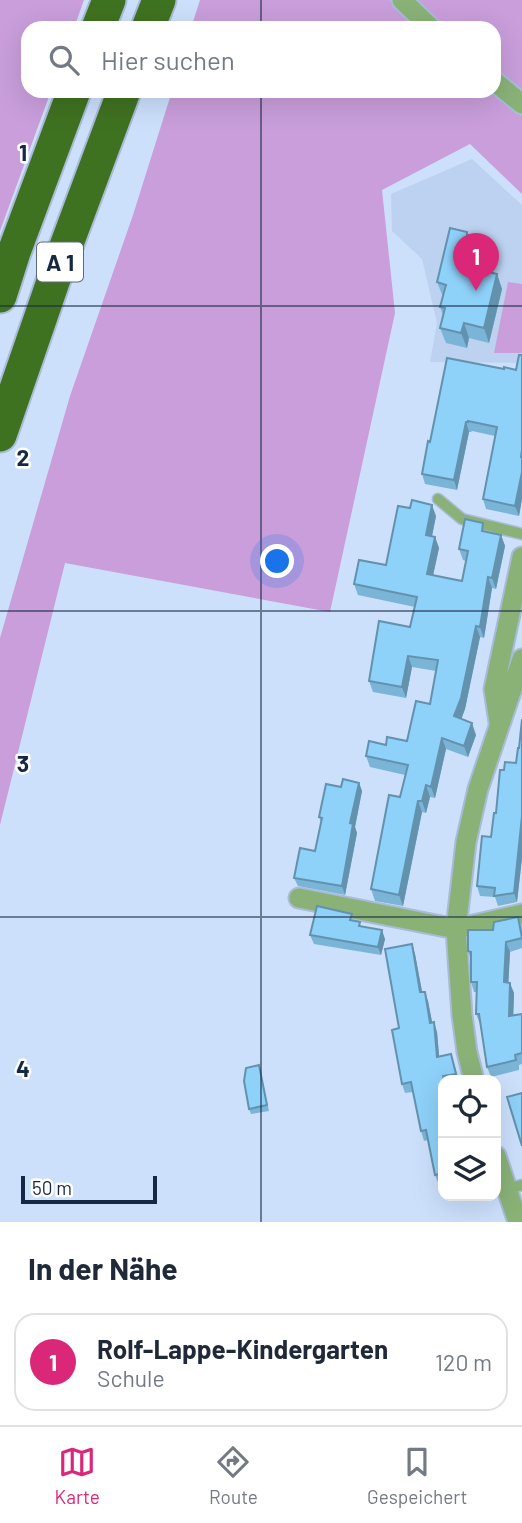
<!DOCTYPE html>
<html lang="de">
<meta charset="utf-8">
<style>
body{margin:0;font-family:Barlow,sans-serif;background:#f6f6f7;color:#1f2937}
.controls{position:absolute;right:21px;bottom:21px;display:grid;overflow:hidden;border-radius:14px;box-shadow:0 7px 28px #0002}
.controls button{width:63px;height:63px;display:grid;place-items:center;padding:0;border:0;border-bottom:2px solid #e0e1e3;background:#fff;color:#1f2937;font:35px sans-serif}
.scale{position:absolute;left:21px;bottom:18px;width:136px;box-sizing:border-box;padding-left:7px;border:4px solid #162944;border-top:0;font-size:19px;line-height:24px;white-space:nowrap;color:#162944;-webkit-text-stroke:5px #fff;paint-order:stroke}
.you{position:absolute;left:278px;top:562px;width:24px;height:24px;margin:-18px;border:5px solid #fff;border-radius:50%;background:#1a73e8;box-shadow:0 0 0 10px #1a73e833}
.badge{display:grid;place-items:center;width:46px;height:46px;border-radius:50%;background:#db2777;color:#fff;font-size:23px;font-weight:700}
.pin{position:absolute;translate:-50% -58px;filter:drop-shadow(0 2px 4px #0008)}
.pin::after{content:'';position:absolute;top:37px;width:24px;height:21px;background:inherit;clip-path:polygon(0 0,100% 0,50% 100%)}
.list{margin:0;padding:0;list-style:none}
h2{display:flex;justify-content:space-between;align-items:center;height:91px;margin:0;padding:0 28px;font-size:30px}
h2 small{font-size:23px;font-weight:400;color:#747a83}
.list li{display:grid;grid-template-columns:46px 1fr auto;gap:21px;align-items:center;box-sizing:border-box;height:98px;margin:0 14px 14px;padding:0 14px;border:2px solid #e0e1e3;border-radius:21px}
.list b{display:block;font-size:26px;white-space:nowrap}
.list p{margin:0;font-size:23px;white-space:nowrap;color:#747a83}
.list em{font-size:23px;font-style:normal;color:#747a83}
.icon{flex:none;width:38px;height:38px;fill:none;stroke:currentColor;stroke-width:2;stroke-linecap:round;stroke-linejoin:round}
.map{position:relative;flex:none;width:522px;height:1222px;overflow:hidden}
.search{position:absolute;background:#fff;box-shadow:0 7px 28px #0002;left:21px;right:21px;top:21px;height:77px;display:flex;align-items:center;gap:18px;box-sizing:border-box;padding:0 24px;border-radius:21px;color:#747a83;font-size:26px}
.sheet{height:203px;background:#fff}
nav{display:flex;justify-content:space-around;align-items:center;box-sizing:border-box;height:98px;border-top:2px solid #e0e1e3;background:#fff;font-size:19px;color:#747a83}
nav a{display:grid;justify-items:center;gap:4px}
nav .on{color:#db2777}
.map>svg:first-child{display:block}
.built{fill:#bcd2f0}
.green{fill:#c99edb}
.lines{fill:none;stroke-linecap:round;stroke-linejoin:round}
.service-casing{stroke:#a8bbd7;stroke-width:13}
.minor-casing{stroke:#a8bbd7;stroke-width:23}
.motorway-casing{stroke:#a8bbd7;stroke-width:37}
.service{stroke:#8ab277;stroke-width:10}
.minor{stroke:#8ab277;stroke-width:19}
.motorway{stroke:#3f7220;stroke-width:33}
.wall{fill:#7ab4d6}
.shaded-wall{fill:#6392ae}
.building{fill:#8ed1f9;stroke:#6392ae;stroke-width:2}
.grid{fill:none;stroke:#162944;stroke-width:2;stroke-opacity:0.55}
.labels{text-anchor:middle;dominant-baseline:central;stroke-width:5;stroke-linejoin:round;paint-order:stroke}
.shield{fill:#fff;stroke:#5c697c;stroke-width:2}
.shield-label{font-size:23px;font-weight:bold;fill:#162944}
.grid-label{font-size:23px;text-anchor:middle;font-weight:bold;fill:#162944;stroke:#fff;stroke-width:5;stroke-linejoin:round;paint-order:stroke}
</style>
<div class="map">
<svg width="522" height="1222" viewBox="0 0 522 1222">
<rect width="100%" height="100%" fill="#cce0fc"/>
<path class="built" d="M 472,159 L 522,205 L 522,363 L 430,362 L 437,323 L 422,259 L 392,231 L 391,194 Z"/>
<path class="green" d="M 0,0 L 84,0 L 74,28 L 28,28 L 28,91 L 51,91 L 0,231 Z
M 200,0 L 390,0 L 415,28 L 191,28 Z
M 416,0 L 522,0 L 522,89 L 494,68 L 494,28 L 443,28 L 435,22 Z
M 172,91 L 491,91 L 522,116 L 522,194 L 470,144 L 382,190 L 395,313 L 330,612 L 65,563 L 0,825 L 0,638 L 70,396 L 133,215 Z
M 508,282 L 522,284 L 522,353 L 494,353 Z"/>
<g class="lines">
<g class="service-casing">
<path id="service" d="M 438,499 L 462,519 L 522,534
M 506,1189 L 522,1185"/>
</g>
<g class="minor-casing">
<path id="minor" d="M 402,0 L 431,28
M 494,81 L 522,104
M 499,722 L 494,689 L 522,557
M 299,898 L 456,929 L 522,914
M 474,1080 L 467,1052 L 462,1015 L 456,929 L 466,842 L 478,789 L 522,659
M 496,1156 L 518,1222"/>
</g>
<g class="motorway-casing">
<path id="motorway" d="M 98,28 L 109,0
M 148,28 L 159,0
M 0,296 L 14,252 L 74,91
M 0,435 L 56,273 L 124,91"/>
</g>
<use href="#service" class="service"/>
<use href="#minor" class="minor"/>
<use href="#motorway" class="motorway"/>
</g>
<path class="wall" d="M 468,235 L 493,255 L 488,272 L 497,274 L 502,289 L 489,343 L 469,338 L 467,348 L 446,343 L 440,328 L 443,315 L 440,307 L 443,297 L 437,282 Z
M 522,355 L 522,499 L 519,516 L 486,509 L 483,499 L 495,436 L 472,431 L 471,432 L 469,432 L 457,490 L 425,484 L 422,474 L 430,442 L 504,369 L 516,370 Z
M 436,516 L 432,536 L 435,537 L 439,548 L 433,575 L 462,581 L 466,561 L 463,560 L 459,549 L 487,532 L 501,535 L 505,546 L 496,589 L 492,588 L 484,638 L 480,637 L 465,709 L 461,719 L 476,735 L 468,757 L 446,749 L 435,798 L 430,797 L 426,813 L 422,812 L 403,906 L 375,901 L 371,889 L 400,797 L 405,775 L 370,767 L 366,756 L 386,745 L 407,741 L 430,704 L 436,671 L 412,667 L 406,698 L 373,692 L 369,681 L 410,627 L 415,607 L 358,595 L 354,584 L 386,565 Z
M 522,719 L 522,858 L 517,902 L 498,906 L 495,897 L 480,896 L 477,886 L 491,837 L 504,770 L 516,763 L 519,748 Z
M 359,783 L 362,791 L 355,827 L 357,833 L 345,895 L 298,886 L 294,878 L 315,851 L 321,822 L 319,817 L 341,787 Z
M 518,917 L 522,927 L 522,948 L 510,952 L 508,983 L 514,993 L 513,1015 L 522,1014 L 522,1064 L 519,1065 L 519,1070 L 491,1077 L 487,1067 L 480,1024 L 476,1014 L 477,992 L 474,992 L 471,982 L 471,960 L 468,951 L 493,930 Z
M 361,926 L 385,939 L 381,955 L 314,944 L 310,935 Z
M 415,954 L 422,992 L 428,1001 L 432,1022 L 437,1032 L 439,1056 L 451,1054 L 459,1080 L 443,1080 L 443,1184 L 439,1185 L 435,1175 L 428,1140 L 424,1141 L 421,1131 L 413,1092 L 405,1093 L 402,1084 L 399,1028 Z
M 259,1065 L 269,1111 L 251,1114 L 249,1109 Z"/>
<path class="shaded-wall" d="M 487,240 L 493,255 L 485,285 L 480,270 Z
M 497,274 L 502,289 L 489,343 L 484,328 Z
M 464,323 L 469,338 L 467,348 L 461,333 Z
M 466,422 L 469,432 L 457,490 L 454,480 Z
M 522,472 L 522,499 L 519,516 L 515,506 Z
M 432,505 L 436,516 L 430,546 L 426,535 Z
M 501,535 L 505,546 L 496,589 L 492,578 Z
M 435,537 L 439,548 L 431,585 L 427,574 Z
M 488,577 L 492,588 L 484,638 L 480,627 Z
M 476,626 L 480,637 L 465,709 L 458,728 L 454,716 Z
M 408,656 L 412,667 L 406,698 L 402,687 Z
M 472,723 L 476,735 L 468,757 L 464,746 Z
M 442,738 L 446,749 L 435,798 L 431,787 Z
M 359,783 L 362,791 L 355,827 L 357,833 L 345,895 L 342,886 L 350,823 Z
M 426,785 L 430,797 L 426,813 L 422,801 Z
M 418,801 L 422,812 L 403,906 L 399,895 Z
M 522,816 L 522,858 L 517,902 L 514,893 Z
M 382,930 L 385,939 L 381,955 L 378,947 Z
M 506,942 L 510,952 L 508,992 L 504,982 Z
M 412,944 L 415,954 L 424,1002 L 420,992 Z
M 510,983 L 514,993 L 513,1026 L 509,1016 Z
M 425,992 L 428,1001 L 434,1032 L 430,1023 Z
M 434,1022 L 437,1032 L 440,1066 L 437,1057 Z"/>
<path class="building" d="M 450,228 L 467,232 L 467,235 L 487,240 L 480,270 L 497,274 L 484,328 L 464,323 L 461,333 L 440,328 L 445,308 L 440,307 L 446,285 L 437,282 Z
M 519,355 L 522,355 L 522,450 L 521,457 L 522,457 L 522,472 L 515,506 L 483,499 L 497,427 L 468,421 L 468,422 L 466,422 L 454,480 L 422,474 L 428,441 L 430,442 L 447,358 L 504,369 L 504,367 L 516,370 Z
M 412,500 L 432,505 L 426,535 L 435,537 L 427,574 L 462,581 L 468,551 L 459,549 L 465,519 L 483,523 L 482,531 L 501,535 L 492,578 L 488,577 L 480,627 L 476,626 L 461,698 L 454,716 L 472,723 L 464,746 L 442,738 L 431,787 L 426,785 L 422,801 L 418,801 L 399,895 L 371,889 L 389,795 L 400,797 L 408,765 L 366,756 L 369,741 L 386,745 L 387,737 L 407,741 L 416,701 L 430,704 L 438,660 L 408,656 L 402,687 L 369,681 L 379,621 L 410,627 L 417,597 L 354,584 L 359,560 L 386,565 L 398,506 L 410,508 Z
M 522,719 L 522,816 L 514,893 L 494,896 L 495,888 L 477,886 L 482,836 L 491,837 L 494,813 L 496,813 L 500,770 L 504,770 L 505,762 L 516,763 L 518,748 L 519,748 Z
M 343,779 L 359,783 L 350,823 L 353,824 L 342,886 L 294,878 L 300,848 L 315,851 L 322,818 L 319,817 L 326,784 L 341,787 Z
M 317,906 L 352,914 L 350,920 L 360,922 L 359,926 L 382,930 L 378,947 L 310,935 Z
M 518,917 L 522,938 L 506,942 L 504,982 L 510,983 L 509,1016 L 522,1014 L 522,1053 L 515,1055 L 516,1060 L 487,1067 L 479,1014 L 476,1014 L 477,982 L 471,982 L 471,952 L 468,951 L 468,930 L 493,930 L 494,922 Z
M 412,944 L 420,992 L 425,992 L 430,1023 L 434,1022 L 437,1057 L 451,1054 L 456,1074 L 443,1076 L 444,1080 L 443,1173 L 435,1175 L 426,1130 L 421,1131 L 411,1082 L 402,1084 L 392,1030 L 399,1028 L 385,949 Z
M 259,1065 L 267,1105 L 249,1109 L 244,1081 L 246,1068 Z
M 522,1093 L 522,1146 L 507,1097 Z"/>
<path class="grid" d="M 261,0 L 261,28M 261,91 L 261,1222M 0,306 L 522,306M 0,611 L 522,611M 0,917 L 522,917"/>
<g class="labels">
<rect class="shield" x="37" y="242.5" width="46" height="39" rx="5"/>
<g class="shield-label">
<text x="60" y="262">A 1</text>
</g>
</g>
<g class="grid-label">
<text x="23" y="161">1</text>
<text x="23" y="466">2</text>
<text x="23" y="772">3</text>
<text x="23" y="1077">4</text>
</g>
</svg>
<div class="controls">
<button><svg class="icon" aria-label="locate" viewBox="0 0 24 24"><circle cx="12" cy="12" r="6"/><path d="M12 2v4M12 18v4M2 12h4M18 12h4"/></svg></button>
<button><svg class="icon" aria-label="layers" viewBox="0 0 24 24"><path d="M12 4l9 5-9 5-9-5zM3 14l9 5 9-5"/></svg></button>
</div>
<div class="scale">50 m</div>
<div class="you"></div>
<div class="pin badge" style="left:476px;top:291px">1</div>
<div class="search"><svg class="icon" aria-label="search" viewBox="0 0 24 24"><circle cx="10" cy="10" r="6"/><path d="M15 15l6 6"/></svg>Hier suchen</div>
</div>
<section class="sheet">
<h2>In der Nähe<small></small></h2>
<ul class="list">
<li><span class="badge">1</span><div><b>Rolf-Lappe-Kindergarten</b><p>Schule</p></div><em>120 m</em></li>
</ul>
</section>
<nav>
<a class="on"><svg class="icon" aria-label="map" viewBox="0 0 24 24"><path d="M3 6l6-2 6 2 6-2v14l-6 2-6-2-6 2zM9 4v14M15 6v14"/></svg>Karte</a>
<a><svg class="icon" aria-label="directions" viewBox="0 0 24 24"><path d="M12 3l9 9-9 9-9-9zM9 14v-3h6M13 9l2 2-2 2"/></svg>Route</a>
<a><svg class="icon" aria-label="saved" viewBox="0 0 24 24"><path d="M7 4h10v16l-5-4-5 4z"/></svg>Gespeichert</a>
</nav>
